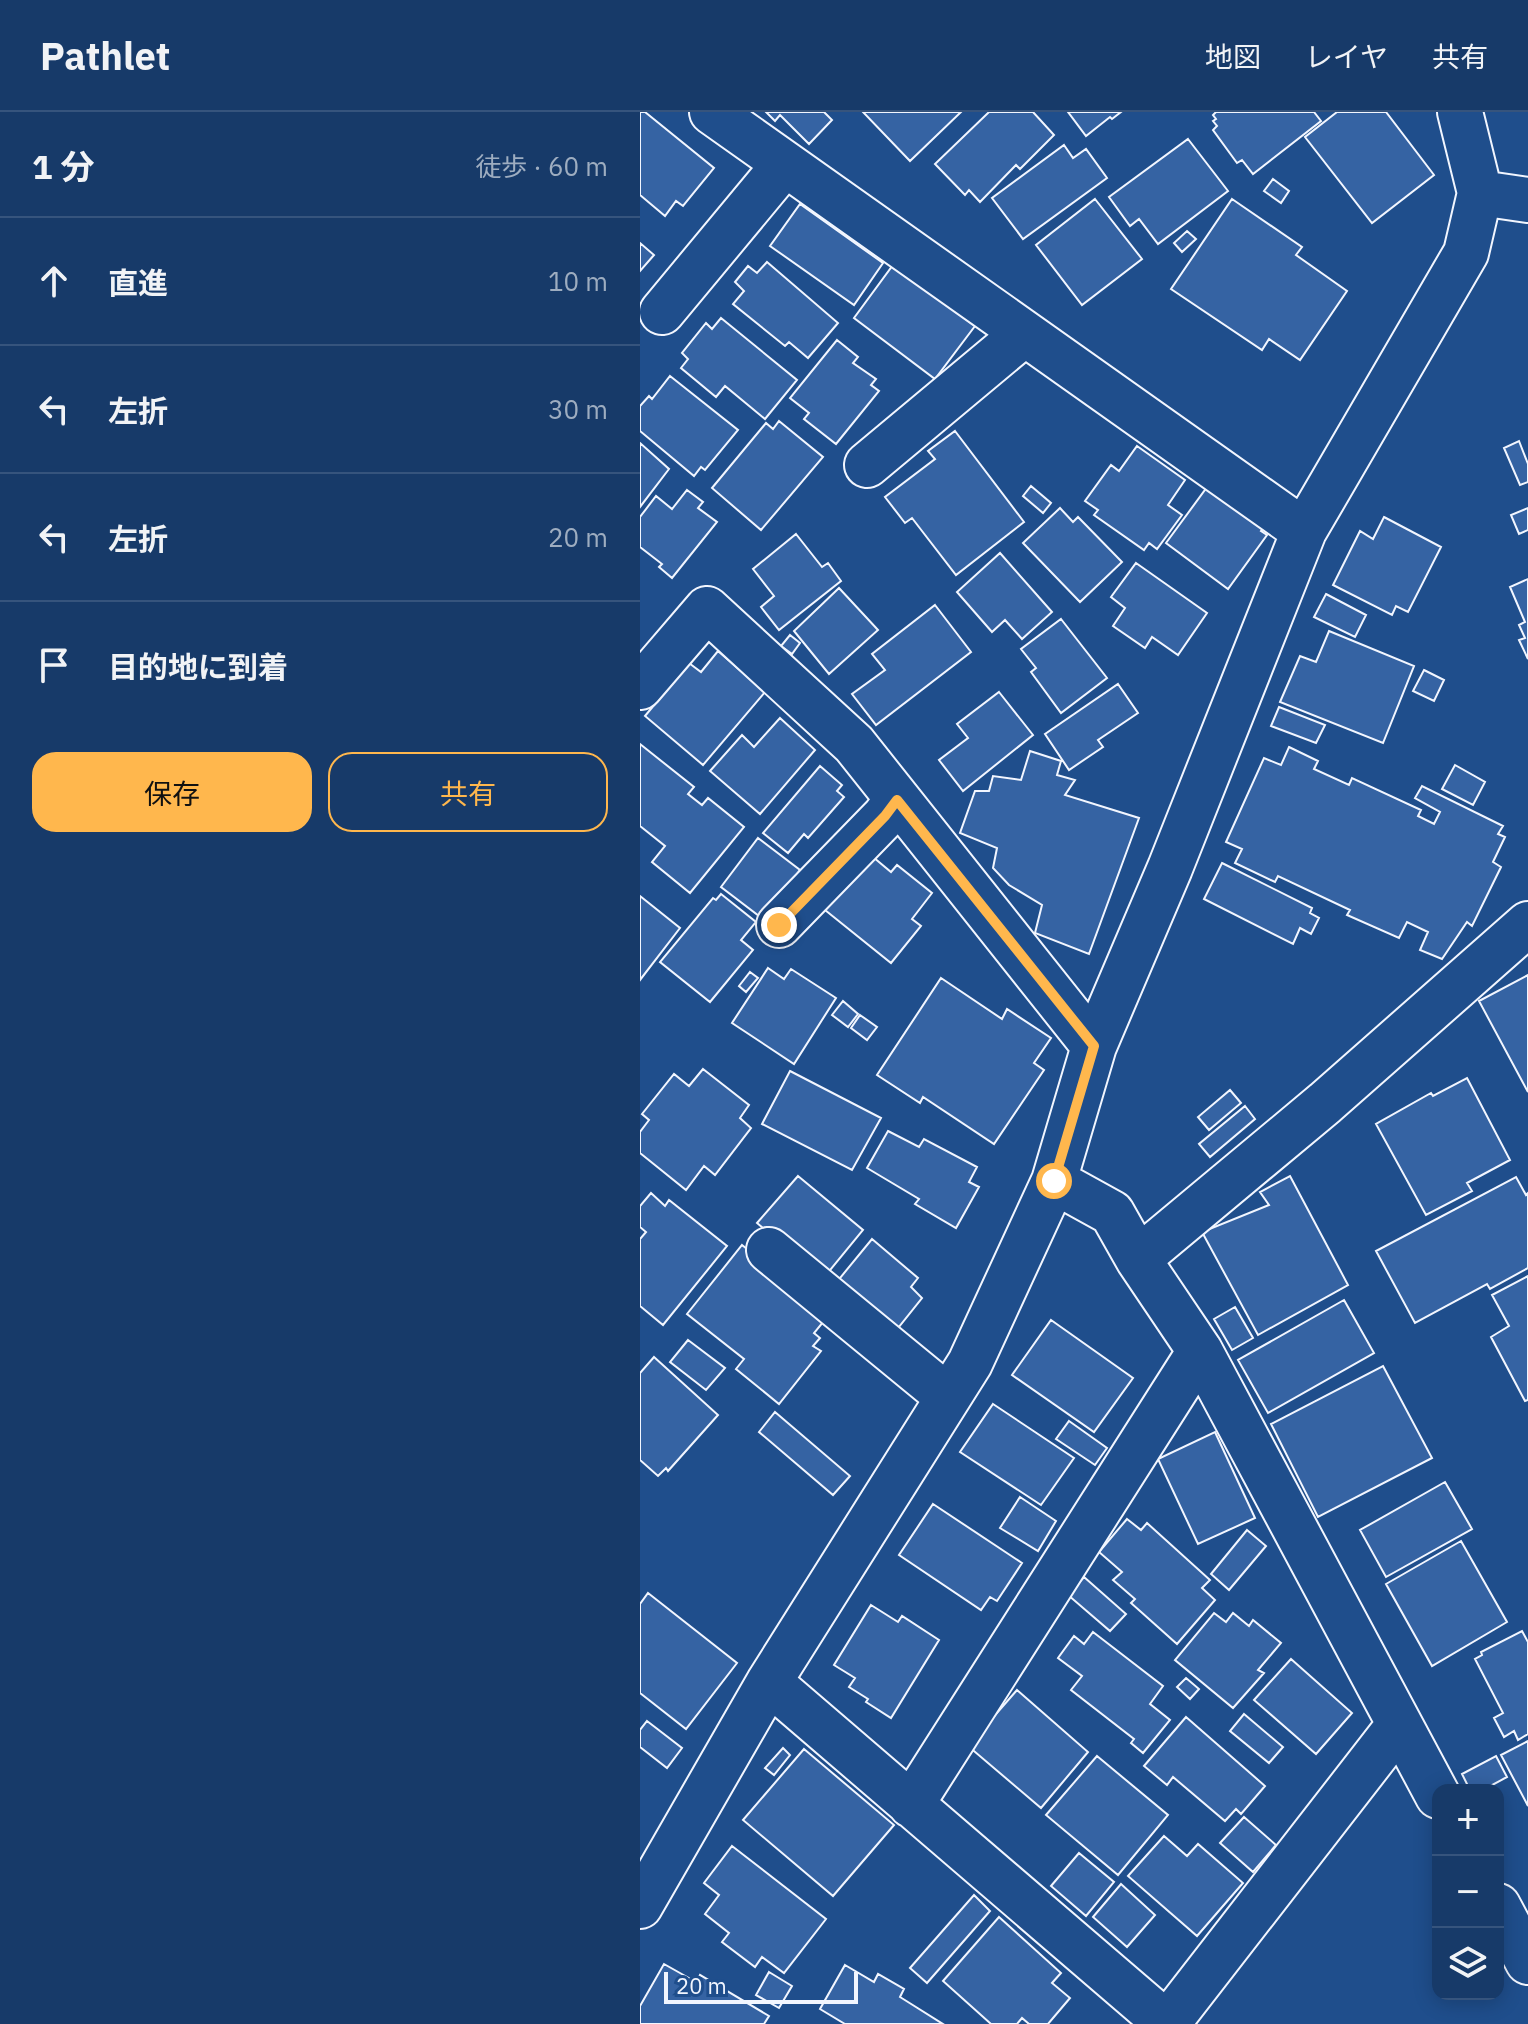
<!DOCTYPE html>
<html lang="ja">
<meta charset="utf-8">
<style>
body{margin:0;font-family:"IBM Plex Sans","Noto Sans JP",sans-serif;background:#20416f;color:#f1f3f6}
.controls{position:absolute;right:24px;bottom:24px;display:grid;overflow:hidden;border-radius:16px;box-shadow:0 4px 20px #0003}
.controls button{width:72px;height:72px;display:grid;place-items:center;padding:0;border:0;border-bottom:2px solid #36547d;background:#173a69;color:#f1f3f6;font:40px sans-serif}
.scale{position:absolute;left:24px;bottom:20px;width:194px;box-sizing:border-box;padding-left:8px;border:4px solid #f2f6ff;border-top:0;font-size:22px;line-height:28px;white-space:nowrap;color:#f2f6ff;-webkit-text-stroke:6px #1f4e8c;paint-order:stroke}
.stop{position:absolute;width:24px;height:24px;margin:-18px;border:6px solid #ffb74d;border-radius:50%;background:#fff}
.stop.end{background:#ffb74d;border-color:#fff;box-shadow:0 2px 8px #0008}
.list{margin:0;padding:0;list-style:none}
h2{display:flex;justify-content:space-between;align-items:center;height:104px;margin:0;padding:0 32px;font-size:34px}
h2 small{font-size:26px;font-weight:400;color:#9eadc0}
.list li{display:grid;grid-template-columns:52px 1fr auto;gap:24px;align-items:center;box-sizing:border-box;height:128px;padding:0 32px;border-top:2px solid #36547d}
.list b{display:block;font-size:30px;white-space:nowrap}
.list em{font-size:26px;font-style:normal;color:#9eadc0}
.actions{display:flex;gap:16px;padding:24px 32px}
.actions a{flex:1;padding:18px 0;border:2px solid #ffb74d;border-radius:24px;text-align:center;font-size:28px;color:#ffb74d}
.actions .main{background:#ffb74d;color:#111}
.icon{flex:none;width:44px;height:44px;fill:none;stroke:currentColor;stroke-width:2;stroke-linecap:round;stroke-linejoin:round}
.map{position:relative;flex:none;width:888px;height:1912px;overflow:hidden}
header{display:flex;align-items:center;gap:48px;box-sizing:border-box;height:112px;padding:0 40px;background:#173a69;border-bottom:2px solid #36547d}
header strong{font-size:38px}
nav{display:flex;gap:44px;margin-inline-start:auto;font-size:28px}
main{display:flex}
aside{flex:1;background:#173a69}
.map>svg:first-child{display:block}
.building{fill:#3563a3;stroke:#f2f6ff;stroke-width:2}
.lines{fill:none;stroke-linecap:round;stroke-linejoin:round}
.street-casing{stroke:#f2f6ff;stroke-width:48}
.street{stroke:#1f4e8c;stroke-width:44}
.route{stroke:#ffb74d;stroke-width:10}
</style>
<header>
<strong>Pathlet</strong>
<nav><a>地図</a><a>レイヤ</a><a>共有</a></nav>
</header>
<main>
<aside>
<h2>1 分<small>徒歩 · 60 m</small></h2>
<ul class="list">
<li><svg class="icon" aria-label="ahead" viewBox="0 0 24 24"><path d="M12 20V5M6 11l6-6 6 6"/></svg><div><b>直進</b></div><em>10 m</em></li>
<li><svg class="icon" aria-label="left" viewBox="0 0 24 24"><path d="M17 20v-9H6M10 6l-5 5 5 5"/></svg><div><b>左折</b></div><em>30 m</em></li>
<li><svg class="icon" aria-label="left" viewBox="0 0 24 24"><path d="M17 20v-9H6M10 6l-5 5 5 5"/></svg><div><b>左折</b></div><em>20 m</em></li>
<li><svg class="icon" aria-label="arrive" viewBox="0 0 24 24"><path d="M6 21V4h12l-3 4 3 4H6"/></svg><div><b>目的地に到着</b></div></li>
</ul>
<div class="actions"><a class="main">保存</a><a>共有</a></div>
</aside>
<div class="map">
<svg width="888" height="1912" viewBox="0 0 888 1912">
<rect width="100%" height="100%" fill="#1f4e8c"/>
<path class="building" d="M 0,0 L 5,0 L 74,56 L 43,94 L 36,89 L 25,104 L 0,83 Z
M 126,0 L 184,0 L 192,8 L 169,32 L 140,3 L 135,9 Z
M 223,0 L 321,0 L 270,49 Z
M 349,0 L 393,0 L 414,23 L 380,57 L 376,53 L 340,90 L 329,78 L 325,83 L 295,52 Z
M 428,0 L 481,0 L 472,7 L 470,5 L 446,24 Z
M 576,0 L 674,0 L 681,9 L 613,62 L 602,48 L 597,51 L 573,18 L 577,14 L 573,9 L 576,7 L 573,3 Z
M 697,0 L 746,0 L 794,63 L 732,111 L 665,25 Z
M 548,27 L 588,79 L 518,132 L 499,107 L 490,114 L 469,85 Z
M 424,33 L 433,46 L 446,37 L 467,66 L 383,127 L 352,86 Z
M 633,67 L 649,79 L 641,91 L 624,79 Z
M 455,87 L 502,147 L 442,193 L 396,133 Z
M 592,87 L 662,135 L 656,143 L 707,179 L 660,248 L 629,227 L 622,238 L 531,177 Z
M 160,92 L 243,151 L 214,193 L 130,134 Z
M 547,119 L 556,127 L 542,140 L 534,131 Z
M 0,131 L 14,143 L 0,159 Z
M 127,150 L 198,211 L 168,246 L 149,230 L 145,234 L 93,192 L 104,179 L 95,170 L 108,154 L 117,161 Z
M 253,153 L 335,214 L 295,267 L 214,206 Z
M 81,206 L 157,268 L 125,307 L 85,274 L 76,285 L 41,256 L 48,247 L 42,241 L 66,211 L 72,217 Z
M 197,228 L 218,245 L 213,251 L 236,267 L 231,273 L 239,279 L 196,332 L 164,307 L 169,301 L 150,286 Z
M 30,264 L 98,318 L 65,358 L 61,355 L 54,364 L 0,319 L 0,294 L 9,284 L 12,287 Z
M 139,309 L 183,345 L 121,418 L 72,376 L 126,311 L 133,317 Z
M 315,319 L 384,410 L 316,463 L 272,406 L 265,411 L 245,385 L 295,347 L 288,339 Z
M 879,329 L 888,352 L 888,370 L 880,373 L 864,336 Z
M 0,331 L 29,357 L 0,395 Z
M 497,334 L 545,368 L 528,393 L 542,403 L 517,437 L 509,431 L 504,438 L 454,403 L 458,398 L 445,389 L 471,353 L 479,359 Z
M 573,367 L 629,408 L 621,419 L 627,423 L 588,477 L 526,431 Z
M 391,374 L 411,391 L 403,401 L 383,384 Z
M 47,378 L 63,390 L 58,396 L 77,410 L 32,466 L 19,455 L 22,452 L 0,435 L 0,405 L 16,384 L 32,397 Z
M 420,396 L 433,410 L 438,405 L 482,450 L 440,490 L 383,431 Z
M 888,396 L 888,418 L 879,422 L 871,403 Z
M 744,405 L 801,435 L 768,500 L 756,494 L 752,503 L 693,473 L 720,419 L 733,427 Z
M 156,422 L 182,455 L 188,451 L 201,469 L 139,518 L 121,495 L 134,484 L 113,457 Z
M 360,441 L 412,500 L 382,527 L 365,508 L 352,520 L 317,480 Z
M 496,451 L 567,501 L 538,543 L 512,525 L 505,536 L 473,514 L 485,496 L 471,485 Z
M 888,467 L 888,547 L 879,528 L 885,526 L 879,513 L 885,510 L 870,475 Z
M 199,476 L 238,518 L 189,562 L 154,519 Z
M 686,482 L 726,503 L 715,525 L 674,505 Z
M 295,493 L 331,540 L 236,613 L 212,582 L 245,558 L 232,542 Z
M 421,507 L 467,566 L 421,601 L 391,560 L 396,556 L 381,537 Z
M 689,519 L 774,554 L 743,631 L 640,590 L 660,544 L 676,550 Z
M 150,523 L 160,531 L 152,542 L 141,534 Z
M 78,539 L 125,580 L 63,653 L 5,604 L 49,551 L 61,560 Z
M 784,558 L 804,568 L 794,589 L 773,579 Z
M 478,572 L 498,601 L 458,628 L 463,635 L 429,658 L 405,622 Z
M 359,580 L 393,623 L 323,679 L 299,648 L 328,626 L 317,612 Z
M 639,595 L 685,613 L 676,631 L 631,614 Z
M 140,606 L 175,638 L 120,702 L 70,659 L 102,623 L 114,635 Z
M 0,632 L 54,675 L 48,682 L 62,693 L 68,686 L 104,715 L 50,781 L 12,750 L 25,734 L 0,714 Z
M 649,635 L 678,649 L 674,657 L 709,673 L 712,666 L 781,698 L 778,704 L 794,712 L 800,700 L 775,686 L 782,674 L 863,714 L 858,722 L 865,725 L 853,750 L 861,755 L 832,814 L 827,810 L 802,847 L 780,838 L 788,820 L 767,810 L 759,826 L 707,803 L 710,798 L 638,764 L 635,770 L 595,751 L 602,737 L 586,730 L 624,646 L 641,653 Z
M 390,639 L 421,649 L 417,663 L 435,668 L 425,683 L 499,706 L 449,842 L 395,821 L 402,793 L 369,773 L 353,756 L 357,736 L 320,721 L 335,679 L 349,679 L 353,664 L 381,668 Z
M 815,653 L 845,670 L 833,693 L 802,677 Z
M 180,654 L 202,673 L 197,679 L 204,685 L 168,726 L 164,722 L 148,741 L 123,721 Z
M 118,726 L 160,758 L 123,807 L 81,775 Z
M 233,745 L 251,760 L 257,753 L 292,781 L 272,807 L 281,814 L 251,851 L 180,794 Z
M 582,751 L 672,796 L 670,801 L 679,806 L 671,822 L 660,816 L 653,832 L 564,787 Z
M 81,782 L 116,810 L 101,828 L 113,838 L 70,890 L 20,850 L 73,786 L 76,788 Z
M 0,784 L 40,816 L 0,868 Z
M 128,856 L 144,867 L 151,857 L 196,886 L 154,952 L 92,911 Z
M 110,860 L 118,866 L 106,880 L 99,874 Z
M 888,863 L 888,980 L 839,889 Z
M 301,866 L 362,907 L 367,897 L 411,926 L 394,951 L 404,958 L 354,1032 L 283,985 L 280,991 L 237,963 Z
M 203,889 L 218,902 L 208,915 L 192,903 Z
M 220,903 L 237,915 L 227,928 L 211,916 Z
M 63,957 L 109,993 L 100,1006 L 111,1016 L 75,1063 L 64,1054 L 46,1078 L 0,1041 L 0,1020 L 9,1008 L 2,1002 L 34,962 L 49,974 Z
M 150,959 L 241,1006 L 212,1058 L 122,1012 Z
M 827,966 L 870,1048 L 827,1071 L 832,1079 L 786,1103 L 736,1012 L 791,981 L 793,984 Z
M 590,978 L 601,991 L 569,1018 L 558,1005 Z
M 605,994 L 615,1007 L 570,1045 L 559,1032 Z
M 248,1019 L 279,1035 L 284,1027 L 337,1055 L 329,1070 L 339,1075 L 316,1116 L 275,1092 L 279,1087 L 227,1056 Z
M 158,1064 L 223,1118 L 186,1163 L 163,1150 L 117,1111 Z
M 650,1064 L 708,1173 L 618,1223 L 562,1120 L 629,1093 L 620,1080 Z
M 876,1065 L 886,1083 L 888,1081 L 888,1156 L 850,1177 L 847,1172 L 775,1211 L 736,1139 Z
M 11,1081 L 25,1094 L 29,1088 L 87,1134 L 23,1213 L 0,1194 L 0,1127 L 6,1120 L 0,1115 L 0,1094 Z
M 232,1127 L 278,1166 L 271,1175 L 282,1186 L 250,1226 L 191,1177 Z
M 102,1133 L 162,1181 L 184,1209 L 174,1221 L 180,1226 L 173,1234 L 181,1239 L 139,1292 L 96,1257 L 104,1247 L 47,1202 Z
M 888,1164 L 888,1288 L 885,1289 L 851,1225 L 869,1214 L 852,1183 Z
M 704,1188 L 734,1241 L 628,1301 L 598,1248 Z
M 595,1195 L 613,1226 L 592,1238 L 574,1207 Z
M 411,1208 L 493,1266 L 454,1320 L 372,1263 Z
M 48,1228 L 85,1256 L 66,1278 L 30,1250 Z
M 14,1245 L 78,1303 L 28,1359 L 26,1356 L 18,1364 L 0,1348 L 0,1261 Z
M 743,1254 L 792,1346 L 678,1405 L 631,1312 Z
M 353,1292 L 434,1346 L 401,1393 L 320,1340 Z
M 135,1300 L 210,1364 L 193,1383 L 119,1320 Z
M 429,1309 L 467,1336 L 455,1353 L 416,1327 Z
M 575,1320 L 615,1406 L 558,1432 L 518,1347 Z
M 805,1370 L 832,1417 L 746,1465 L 720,1418 Z
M 380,1385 L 416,1409 L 398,1439 L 360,1416 Z
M 293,1392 L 382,1451 L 357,1489 L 350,1485 L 341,1498 L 259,1443 Z
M 487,1407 L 501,1418 L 507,1411 L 570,1468 L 562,1476 L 575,1488 L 537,1532 L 491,1491 L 495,1487 L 473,1468 L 482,1460 L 459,1440 Z
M 607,1418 L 626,1434 L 589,1478 L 571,1462 Z
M 821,1429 L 867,1510 L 792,1554 L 746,1472 Z
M 444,1465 L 486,1502 L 470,1519 L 428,1483 Z
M 8,1481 L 97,1551 L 46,1617 L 0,1581 L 0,1492 Z
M 231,1493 L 258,1510 L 262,1504 L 299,1528 L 251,1606 L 226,1590 L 228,1587 L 209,1575 L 215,1566 L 194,1553 Z
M 574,1501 L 586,1510 L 593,1501 L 609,1514 L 613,1508 L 641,1531 L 618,1558 L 624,1561 L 593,1596 L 535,1548 Z
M 882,1519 L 888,1530 L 888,1622 L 878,1628 L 874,1619 L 864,1625 L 854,1606 L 863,1601 L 835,1547 L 842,1543 L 841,1540 Z
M 453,1520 L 523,1574 L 510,1592 L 530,1608 L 503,1641 L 491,1631 L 494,1627 L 431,1578 L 442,1564 L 418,1546 L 434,1524 L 444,1532 Z
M 651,1547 L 712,1601 L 676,1642 L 614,1588 Z
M 546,1566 L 559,1577 L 550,1587 L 537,1575 Z
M 377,1578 L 448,1640 L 401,1696 L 328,1634 Z
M 604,1602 L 643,1635 L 629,1651 L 590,1619 Z
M 546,1605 L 625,1674 L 601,1702 L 596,1697 L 585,1709 L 533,1665 L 527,1673 L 504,1654 Z
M 7,1609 L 42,1636 L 27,1656 L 0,1635 L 0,1618 Z
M 888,1629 L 888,1694 L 861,1643 Z
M 143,1636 L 150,1643 L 134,1663 L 125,1656 Z
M 164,1637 L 254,1713 L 193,1784 L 103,1708 Z
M 457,1644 L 528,1703 L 478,1763 L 406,1703 Z
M 856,1644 L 867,1665 L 843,1678 L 830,1678 L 822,1662 Z
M 604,1705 L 636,1733 L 613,1760 L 580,1731 Z
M 524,1724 L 547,1744 L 558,1732 L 603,1771 L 557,1824 L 488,1764 Z
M 92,1734 L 186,1807 L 144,1861 L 122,1845 L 115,1855 L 82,1830 L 89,1821 L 65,1802 L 79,1783 L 64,1771 Z
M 439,1741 L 474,1770 L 446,1804 L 411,1774 Z
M 481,1772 L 515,1803 L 487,1835 L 453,1805 Z
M 334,1783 L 350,1799 L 287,1871 L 270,1856 Z
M 359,1805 L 421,1861 L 412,1871 L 430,1886 L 408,1912 L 389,1912 L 382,1906 L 377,1912 L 351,1912 L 303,1869 Z
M 24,1852 L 56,1870 L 60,1863 L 129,1904 L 124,1912 L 0,1912 L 0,1894 Z
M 205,1853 L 234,1870 L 238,1862 L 264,1877 L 260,1885 L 303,1912 L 205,1912 L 180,1897 Z
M 129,1860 L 152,1874 L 139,1896 L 116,1883 Z"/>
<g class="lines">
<g class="street-casing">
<path id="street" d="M 72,0 L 664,419
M 840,81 L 888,88
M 22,200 L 144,53
M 227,353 L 384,222
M 0,575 L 67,497 L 214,632 L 454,934
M 139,813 L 245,704 L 257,688
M 414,1069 L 472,1101 L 498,1147 L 560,1239 L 798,1684
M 129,1138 L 308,1285
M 498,1147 L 685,991 L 888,812
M 129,1570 L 527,1912
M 271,1693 L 560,1239
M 0,1794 L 129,1570 L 330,1251 L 414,1069 L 454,934 L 530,756 L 664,419 L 826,141 L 840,81 L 820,0
M 858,1794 L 888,1850
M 527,1912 L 759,1613"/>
</g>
<use href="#street" class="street"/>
</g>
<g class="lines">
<path class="route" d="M 139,813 L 245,704 L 257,688 L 454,934 L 414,1069"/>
</g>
</svg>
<div class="controls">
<button>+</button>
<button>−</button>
<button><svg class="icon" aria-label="layers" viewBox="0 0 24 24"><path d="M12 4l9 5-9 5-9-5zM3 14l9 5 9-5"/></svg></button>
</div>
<div class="scale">20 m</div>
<div class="stop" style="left:414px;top:1069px"></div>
<div class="stop end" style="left:139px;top:813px"></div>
</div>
</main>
